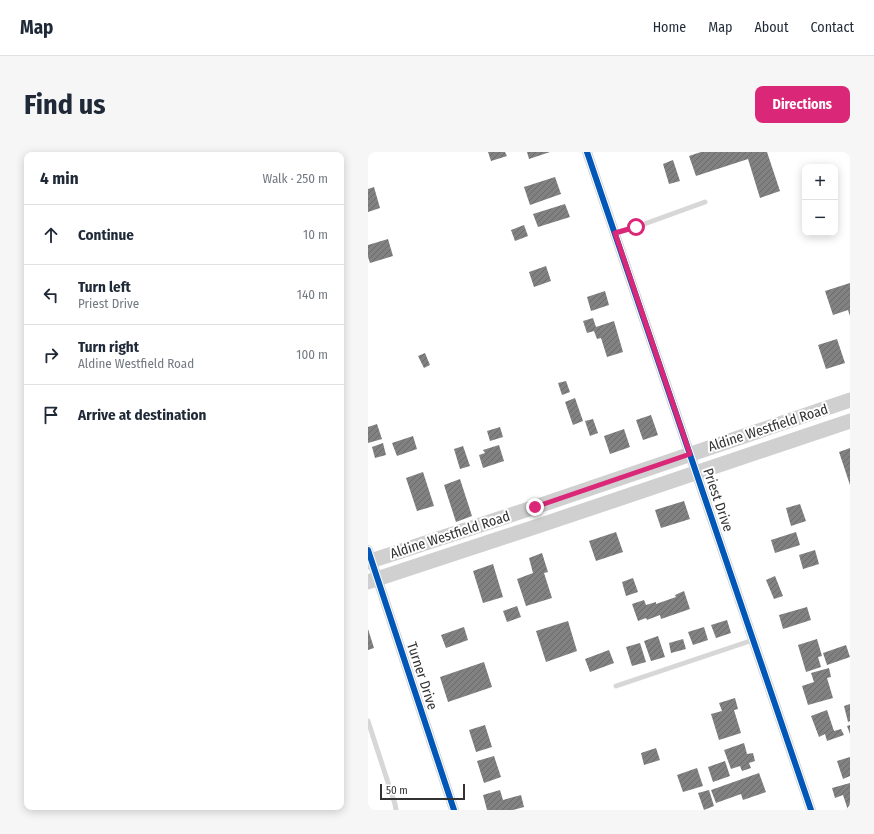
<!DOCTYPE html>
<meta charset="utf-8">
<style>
body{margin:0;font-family:"Fira Sans Condensed",sans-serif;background:#f6f6f7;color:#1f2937}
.controls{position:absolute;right:12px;top:12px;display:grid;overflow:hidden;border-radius:8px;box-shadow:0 2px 10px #0003}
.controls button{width:36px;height:36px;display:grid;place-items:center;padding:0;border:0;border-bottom:1px solid #e0e1e3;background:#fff;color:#1f2937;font:20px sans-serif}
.scale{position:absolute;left:12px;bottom:10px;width:85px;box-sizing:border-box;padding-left:4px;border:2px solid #333;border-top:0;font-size:11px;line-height:14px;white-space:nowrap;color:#333;-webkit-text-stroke:3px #fff;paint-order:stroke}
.stop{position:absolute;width:12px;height:12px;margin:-9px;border:3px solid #db2777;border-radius:50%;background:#fff}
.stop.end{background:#db2777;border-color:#fff;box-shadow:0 1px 4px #0008}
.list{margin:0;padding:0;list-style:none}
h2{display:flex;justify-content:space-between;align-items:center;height:52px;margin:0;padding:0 16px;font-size:17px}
h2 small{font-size:13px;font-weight:400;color:#747a83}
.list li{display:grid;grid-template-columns:26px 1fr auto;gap:12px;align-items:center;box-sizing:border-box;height:60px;padding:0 16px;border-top:1px solid #e0e1e3}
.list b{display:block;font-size:15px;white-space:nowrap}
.list p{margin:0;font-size:13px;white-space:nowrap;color:#747a83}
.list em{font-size:13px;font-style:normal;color:#747a83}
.icon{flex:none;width:22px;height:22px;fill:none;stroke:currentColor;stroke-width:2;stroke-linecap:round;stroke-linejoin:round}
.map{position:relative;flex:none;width:482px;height:658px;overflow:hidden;border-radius:8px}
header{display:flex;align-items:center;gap:24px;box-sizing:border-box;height:56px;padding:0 20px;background:#fff;border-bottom:1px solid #e0e1e3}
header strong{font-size:19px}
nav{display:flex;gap:22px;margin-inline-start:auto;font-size:14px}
.intro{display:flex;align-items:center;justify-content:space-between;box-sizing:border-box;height:96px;padding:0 24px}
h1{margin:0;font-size:28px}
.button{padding:10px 18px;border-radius:8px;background:#db2777;color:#fff;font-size:14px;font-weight:700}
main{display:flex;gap:24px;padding:0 24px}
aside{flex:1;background:#fff;border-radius:8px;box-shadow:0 2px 10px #0003}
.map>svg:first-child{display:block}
.building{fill:url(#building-hatch)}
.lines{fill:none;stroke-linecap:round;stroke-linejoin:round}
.lane{stroke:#d7d7d7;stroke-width:5}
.street{stroke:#d7d7d7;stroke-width:10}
.secondary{stroke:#d0d0d0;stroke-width:15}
.cycleway-casing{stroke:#fff;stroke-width:8}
.cycleway{stroke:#0057b8;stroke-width:6}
.route{stroke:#db2777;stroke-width:5}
.labels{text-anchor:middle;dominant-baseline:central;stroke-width:4;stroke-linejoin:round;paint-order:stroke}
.street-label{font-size:14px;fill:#333;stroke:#fff}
</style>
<header>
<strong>Map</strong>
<nav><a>Home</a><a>Map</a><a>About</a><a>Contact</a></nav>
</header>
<div class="intro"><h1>Find us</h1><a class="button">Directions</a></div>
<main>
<aside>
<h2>4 min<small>Walk · 250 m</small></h2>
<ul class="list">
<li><svg class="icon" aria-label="ahead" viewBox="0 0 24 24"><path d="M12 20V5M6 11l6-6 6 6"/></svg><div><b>Continue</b></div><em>10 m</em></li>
<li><svg class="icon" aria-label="left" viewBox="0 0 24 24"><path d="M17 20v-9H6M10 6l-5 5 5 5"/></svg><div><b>Turn left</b><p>Priest Drive</p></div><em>140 m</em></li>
<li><svg class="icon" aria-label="right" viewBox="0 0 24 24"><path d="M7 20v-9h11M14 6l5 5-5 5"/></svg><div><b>Turn right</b><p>Aldine Westfield Road</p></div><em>100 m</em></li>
<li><svg class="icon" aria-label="arrive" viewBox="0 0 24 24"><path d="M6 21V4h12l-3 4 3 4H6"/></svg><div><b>Arrive at destination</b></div></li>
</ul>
</aside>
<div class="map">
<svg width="482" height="658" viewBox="0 0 482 658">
<defs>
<pattern id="building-hatch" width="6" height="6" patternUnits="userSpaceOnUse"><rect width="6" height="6" fill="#818181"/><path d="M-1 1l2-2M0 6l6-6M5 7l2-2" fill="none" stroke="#6a6a6a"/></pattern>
</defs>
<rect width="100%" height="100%" fill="#fff"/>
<path class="building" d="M 120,0 L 137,0 L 139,4 L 123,9 Z
M 159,0 L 182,0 L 161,7 Z
M 333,0 L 399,0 L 412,39 L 392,46 L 380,7 L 328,24 L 321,4 Z
M 305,8 L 312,29 L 301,32 L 295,12 Z
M 187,25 L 193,42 L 162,53 L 156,35 Z
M 6,35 L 12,56 L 0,60 L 0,37 Z
M 197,52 L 202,65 L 170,75 L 165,62 Z
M 156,73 L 160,84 L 147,89 L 143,78 Z
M 20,87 L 25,104 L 2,111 L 0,105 L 0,93 Z
M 178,114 L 183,129 L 166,135 L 161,120 Z
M 482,131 L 482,164 L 480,158 L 465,163 L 457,139 Z
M 237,139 L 241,153 L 223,159 L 219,145 Z
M 225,166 L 228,175 L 246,169 L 255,200 L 239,205 L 233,186 L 229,187 L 226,179 L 219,181 L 215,169 Z
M 469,187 L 477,211 L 458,217 L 450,193 Z
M 57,201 L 62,213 L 56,216 L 50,204 Z
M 198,229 L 202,240 L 194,243 L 190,231 Z
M 207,246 L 215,269 L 205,273 L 197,250 Z
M 283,263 L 290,283 L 275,288 L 268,268 Z
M 225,267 L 230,281 L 222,284 L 217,269 Z
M 9,272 L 14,287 L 0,291 L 0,275 Z
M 132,275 L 135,285 L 122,289 L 119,279 Z
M 256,277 L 262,295 L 242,302 L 236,284 Z
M 45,284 L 49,297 L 29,304 L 24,291 Z
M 15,291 L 18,303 L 7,306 L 4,295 Z
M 131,293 L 136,309 L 115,316 L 111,303 L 117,301 L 115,298 Z
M 95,294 L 102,314 L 92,317 L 86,297 Z
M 482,296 L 482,333 L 471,300 Z
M 55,320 L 66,354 L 49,359 L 38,326 Z
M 92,327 L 104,364 L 88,370 L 76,333 Z
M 316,349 L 322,367 L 293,376 L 287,358 Z
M 432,352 L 438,369 L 423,374 L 418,356 Z
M 248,380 L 255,400 L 228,409 L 221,389 Z
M 428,380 L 432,393 L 407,401 L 403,388 Z
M 447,398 L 451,412 L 435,417 L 431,403 Z
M 174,401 L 180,420 L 176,421 L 184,446 L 158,454 L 149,427 L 165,421 L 161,406 Z
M 125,412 L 135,445 L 115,451 L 105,419 Z
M 407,424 L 415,444 L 406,447 L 398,428 Z
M 265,426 L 270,440 L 258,444 L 254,430 Z
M 316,439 L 322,457 L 293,467 L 292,463 L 279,468 L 278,466 L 270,469 L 264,452 L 276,448 L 278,453 L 288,450 L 288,452 L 308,445 L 307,443 Z
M 149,454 L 153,465 L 139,470 L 135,459 Z
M 439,455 L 443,468 L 415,477 L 411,463 Z
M 359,468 L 363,481 L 348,486 L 343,473 Z
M 200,469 L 209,499 L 178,510 L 168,479 Z
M 96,475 L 100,488 L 78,496 L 73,483 Z
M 336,475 L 340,488 L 325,493 L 320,480 Z
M 0,477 L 6,496 L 0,498 Z
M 290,484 L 297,505 L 283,509 L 276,489 Z
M 315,487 L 318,497 L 303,501 L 301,491 Z
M 449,487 L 454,504 L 450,505 L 453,515 L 438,520 L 430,493 Z
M 272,491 L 278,510 L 264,514 L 258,495 Z
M 478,493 L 482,505 L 459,513 L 455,501 Z
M 241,498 L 246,511 L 222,520 L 217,507 Z
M 116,510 L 124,535 L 80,550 L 72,525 Z
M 461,516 L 463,525 L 459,526 L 465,546 L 440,553 L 434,534 L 446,530 L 443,521 Z
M 367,546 L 370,557 L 366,558 L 373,581 L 351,588 L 343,562 L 354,559 L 351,551 Z
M 482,552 L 482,569 L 480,570 L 476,554 Z
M 459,558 L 466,579 L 473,577 L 476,583 L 459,589 L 457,582 L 451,585 L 443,564 Z
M 117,573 L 124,595 L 108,600 L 101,578 Z
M 482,573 L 482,582 L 479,574 Z
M 376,591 L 379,602 L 385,601 L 387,609 L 381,611 L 383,616 L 374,619 L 372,614 L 363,617 L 356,598 Z
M 288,596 L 292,608 L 276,613 L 273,601 Z
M 126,604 L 133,625 L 116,631 L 109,609 Z
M 482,605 L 482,624 L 475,627 L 469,609 Z
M 357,609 L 362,624 L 345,630 L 340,615 Z
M 329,616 L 335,634 L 315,640 L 309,623 Z
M 391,621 L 398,640 L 375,648 L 373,642 L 348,651 L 343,638 Z
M 482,631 L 482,658 L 480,658 L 475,643 L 467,646 L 464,636 Z
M 132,638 L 135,648 L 153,643 L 156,655 L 145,658 L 119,658 L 115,643 Z
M 341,638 L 346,654 L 336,658 L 330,641 Z"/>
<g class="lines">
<path class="lane" d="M 247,81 L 268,75 L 337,50
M 248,534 L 385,488
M 0,569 L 27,652 L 28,658"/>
<path class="street" d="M 219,0 L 443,658
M 0,398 L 86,658"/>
<path class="secondary" d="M 0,410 L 167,355 L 482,248
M 0,430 L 173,373 L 482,269"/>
<g class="cycleway-casing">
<path id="cycleway" d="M 219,0 L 443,658
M 0,398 L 86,658"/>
</g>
<use href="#cycleway" class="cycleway"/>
</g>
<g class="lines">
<path class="route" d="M 167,355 L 322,302 L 247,81 L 268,75"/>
</g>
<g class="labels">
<g class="street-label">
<text transform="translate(400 276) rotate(-18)">Aldine Westfield Road</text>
<text transform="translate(350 348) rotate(71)">Priest Drive</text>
<text transform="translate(82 383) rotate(-18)">Aldine Westfield Road</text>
<text transform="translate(54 524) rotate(72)">Turner Drive</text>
</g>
</g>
</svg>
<div class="controls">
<button>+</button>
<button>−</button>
</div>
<div class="scale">50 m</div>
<div class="stop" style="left:268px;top:75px"></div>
<div class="stop end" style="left:167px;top:355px"></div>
</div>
</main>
